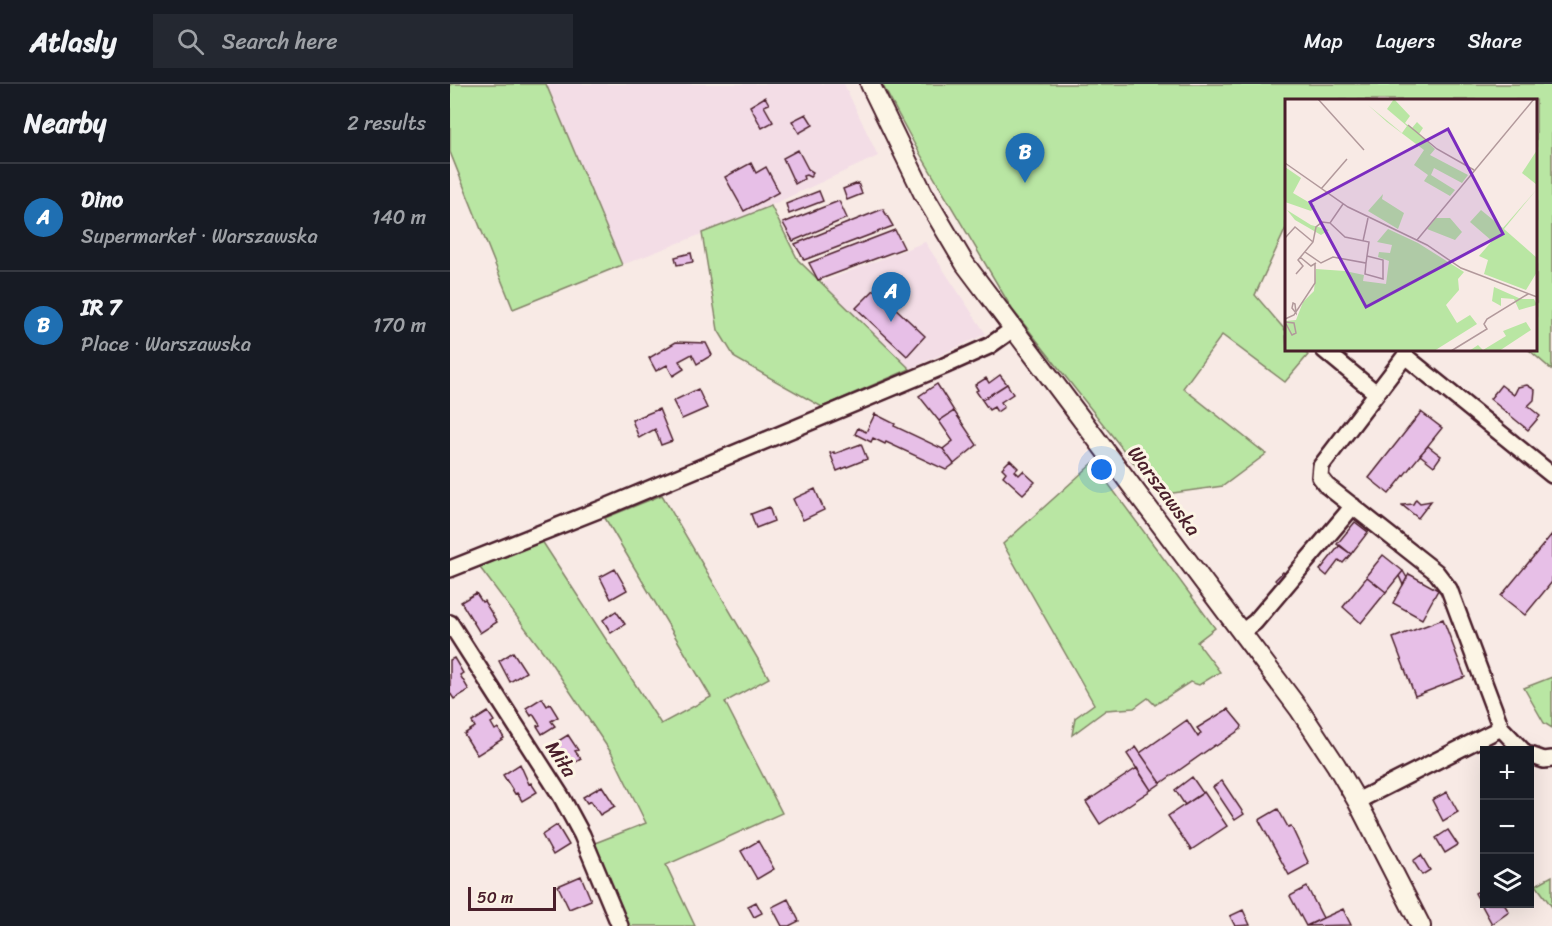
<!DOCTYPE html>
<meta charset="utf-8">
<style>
body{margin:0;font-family:Sriracha,sans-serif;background:#242831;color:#f1f3f6}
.controls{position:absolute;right:18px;bottom:18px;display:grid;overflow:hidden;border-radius:0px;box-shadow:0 6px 24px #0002}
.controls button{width:54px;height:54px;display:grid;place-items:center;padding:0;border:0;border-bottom:2px solid #363941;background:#171b24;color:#f1f3f6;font:30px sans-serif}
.scale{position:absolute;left:18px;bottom:15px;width:88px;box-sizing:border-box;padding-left:6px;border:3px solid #4a1f2b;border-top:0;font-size:16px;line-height:21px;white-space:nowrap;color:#4a1f2b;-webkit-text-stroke:4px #fcf5e5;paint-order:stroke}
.you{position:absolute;left:652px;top:386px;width:21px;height:21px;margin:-15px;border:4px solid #fff;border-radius:50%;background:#1a73e8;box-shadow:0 0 0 9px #1a73e833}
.badge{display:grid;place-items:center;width:39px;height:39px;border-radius:50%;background:#1f6fb2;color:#fff;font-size:20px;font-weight:700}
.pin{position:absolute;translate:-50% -50px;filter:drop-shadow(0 2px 3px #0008)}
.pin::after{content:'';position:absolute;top:32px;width:21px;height:18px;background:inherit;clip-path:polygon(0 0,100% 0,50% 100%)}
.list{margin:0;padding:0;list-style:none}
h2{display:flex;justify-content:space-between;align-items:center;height:78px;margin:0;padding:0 24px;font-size:26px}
h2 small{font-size:20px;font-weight:400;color:#9ea1a6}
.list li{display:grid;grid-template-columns:39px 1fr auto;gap:18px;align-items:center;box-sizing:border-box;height:108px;padding:0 24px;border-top:2px solid #363941}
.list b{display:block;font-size:22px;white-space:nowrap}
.list p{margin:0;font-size:20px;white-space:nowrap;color:#9ea1a6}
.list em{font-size:20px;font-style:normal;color:#9ea1a6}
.icon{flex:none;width:33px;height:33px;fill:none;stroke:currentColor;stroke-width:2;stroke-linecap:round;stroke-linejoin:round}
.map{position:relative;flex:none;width:1102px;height:842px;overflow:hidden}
header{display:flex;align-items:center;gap:36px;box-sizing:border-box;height:84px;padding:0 30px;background:#171b24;border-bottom:2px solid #363941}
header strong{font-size:28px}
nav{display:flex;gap:33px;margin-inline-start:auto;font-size:21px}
.search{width:420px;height:54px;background:#242831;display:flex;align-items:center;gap:15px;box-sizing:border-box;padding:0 21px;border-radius:0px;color:#9ea1a6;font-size:22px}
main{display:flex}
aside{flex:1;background:#171b24}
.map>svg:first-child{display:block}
.built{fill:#f3dde6}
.green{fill:#b9e6a3;stroke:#828267;stroke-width:1.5}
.building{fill:#e7bfe7;stroke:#4a1f2b;stroke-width:1.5}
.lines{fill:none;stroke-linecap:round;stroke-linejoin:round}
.minor-casing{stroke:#4a1f2b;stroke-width:20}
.major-casing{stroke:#4a1f2b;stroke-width:22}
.minor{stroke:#fcf5e5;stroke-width:15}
.major{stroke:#fcf5e5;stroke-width:18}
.labels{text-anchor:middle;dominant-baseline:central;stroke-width:6;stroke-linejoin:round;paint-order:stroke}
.street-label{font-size:20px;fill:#4a1f2b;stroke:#fcf5e5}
.inset-road{fill:none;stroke:#b2999b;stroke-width:1.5}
.view{fill:#7b2cbf;fill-opacity:0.15;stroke:#7b2cbf;stroke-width:3}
.inset-edge{fill:none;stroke:#4a1f2b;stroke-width:3}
</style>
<header>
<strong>Atlasly</strong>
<div class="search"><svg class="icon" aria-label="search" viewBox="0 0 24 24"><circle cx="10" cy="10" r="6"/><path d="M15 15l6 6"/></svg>Search here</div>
<nav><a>Map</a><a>Layers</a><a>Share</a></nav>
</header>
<main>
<aside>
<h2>Nearby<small>2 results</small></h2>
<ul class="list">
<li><span class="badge">A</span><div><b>Dino</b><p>Supermarket · Warszawska</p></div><em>140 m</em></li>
<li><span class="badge">B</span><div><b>IR 7</b><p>Place · Warszawska</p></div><em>170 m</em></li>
</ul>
</aside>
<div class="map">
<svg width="1102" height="842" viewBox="0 0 1102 842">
<rect width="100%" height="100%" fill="#f8eae5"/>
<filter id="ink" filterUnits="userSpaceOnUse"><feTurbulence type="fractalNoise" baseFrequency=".0167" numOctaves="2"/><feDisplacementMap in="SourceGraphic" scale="12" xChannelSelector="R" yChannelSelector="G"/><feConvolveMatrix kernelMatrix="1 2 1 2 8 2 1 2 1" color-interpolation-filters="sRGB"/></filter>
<g filter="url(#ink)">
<path class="built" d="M 96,0 L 394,0 L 428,72 L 293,134 L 172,181 Z
M 475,158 L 536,250 L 460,285 L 370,199 Z"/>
<path class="green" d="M 0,0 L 96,0 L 172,181 L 63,225 L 0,68 Z
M 432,0 L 1102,0 L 1102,286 L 1079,266 L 1086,266 L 1086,16 L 837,16 L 836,144 L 805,211 L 836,247 L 837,266 L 853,266 L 858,271 L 835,298 L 772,251 L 733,304 L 816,370 L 773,402 L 709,411 L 562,225 L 466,63 Z
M 321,122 L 348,176 L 460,285 L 372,323 L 285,274 L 268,246 L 252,149 Z
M 643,379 L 765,544 L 747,558 L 770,588 L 749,601 L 740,598 L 705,621 L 698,614 L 684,624 L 656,626 L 622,651 L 625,634 L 644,620 L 553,460 Z
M 212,411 L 319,594 L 275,618 L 332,729 L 216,781 L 245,842 L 177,842 L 145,759 L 196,739 L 162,670 L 97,573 L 28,481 L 92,457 L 211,640 L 261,613 L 155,434 Z
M 1102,593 L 1102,644 L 1094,639 L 1074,604 Z
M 1102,792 L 1102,823 L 1086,801 Z"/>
<path class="building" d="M 315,13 L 319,20 L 314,22 L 323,38 L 312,44 L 300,22 Z
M 356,30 L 363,41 L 349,49 L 342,37 Z
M 348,66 L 358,85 L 363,88 L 362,91 L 360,93 L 356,91 L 353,92 L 354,95 L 345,100 L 333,74 Z
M 301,79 L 306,89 L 316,83 L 329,108 L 294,127 L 275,93 Z
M 408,99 L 412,110 L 397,116 L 393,105 Z
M 369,107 L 373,117 L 339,130 L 336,120 Z
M 389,117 L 397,134 L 343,157 L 333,139 Z
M 433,125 L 443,142 L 354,176 L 345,160 Z
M 445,146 L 454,164 L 368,196 L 359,179 Z
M 241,169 L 243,178 L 227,181 L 225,173 Z
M 425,205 L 475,252 L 457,272 L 406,224 Z
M 226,258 L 256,259 L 262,271 L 247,280 L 242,270 L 229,277 L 234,285 L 223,292 L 217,281 L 206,287 L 199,274 Z
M 550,291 L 557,300 L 532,316 L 526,307 L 528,306 L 525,301 L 536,294 L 539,299 Z
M 487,300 L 504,327 L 489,337 L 469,312 Z
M 557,300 L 563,310 L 551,318 L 554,323 L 547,328 L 544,323 L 539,326 L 532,316 Z
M 1051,301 L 1064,311 L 1068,303 L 1077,301 L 1085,306 L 1084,316 L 1078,322 L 1090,332 L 1078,346 L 1040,315 Z
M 248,305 L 257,324 L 232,335 L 223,317 Z
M 209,325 L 222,357 L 211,361 L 205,345 L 189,354 L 182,336 Z
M 504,327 L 527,361 L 504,380 L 493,365 L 503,357 L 489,337 Z
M 971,328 L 992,344 L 939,410 L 919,394 Z
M 425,330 L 445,340 L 444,342 L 493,365 L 504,380 L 496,386 L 436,358 L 435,360 L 423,354 L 421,358 L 405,350 L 408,344 L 416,348 Z
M 411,360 L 417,375 L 387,387 L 380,369 L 384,368 L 384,370 Z
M 978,362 L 991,372 L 984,382 L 970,371 Z
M 560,376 L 568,384 L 565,387 L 569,391 L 573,387 L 585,398 L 573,410 L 553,392 L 556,388 L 552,384 Z
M 365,405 L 374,426 L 353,436 L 343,415 Z
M 966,415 L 970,419 L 981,417 L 968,434 L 952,421 L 963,420 Z
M 319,423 L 324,437 L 306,444 L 301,430 Z
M 905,438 L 918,448 L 901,470 L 887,460 Z
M 1102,450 L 1102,498 L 1075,531 L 1051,512 Z
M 890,461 L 901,470 L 893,479 L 889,476 L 877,492 L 870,486 Z
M 933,471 L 953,487 L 936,508 L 916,492 Z
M 165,485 L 177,506 L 161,515 L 150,493 Z
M 953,487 L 957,494 L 953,501 L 949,492 Z
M 833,488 L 838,492 L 830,501 L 825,496 Z
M 959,490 L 988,506 L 972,535 L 943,519 Z
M 917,493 L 936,508 L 911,539 L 893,523 Z
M 26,509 L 32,518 L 34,517 L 47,538 L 30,549 L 11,518 Z
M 166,527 L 175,540 L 161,549 L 153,536 Z
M 993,535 L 1015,593 L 965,612 L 943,554 Z
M 63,568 L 76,588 L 60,598 L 49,577 Z
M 4,574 L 13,589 L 10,591 L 19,606 L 4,615 L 0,609 L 0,576 Z
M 92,614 L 97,622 L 100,620 L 108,633 L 101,637 L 105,642 L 92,650 L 87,642 L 90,641 L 83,630 L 81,632 L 76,624 Z
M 778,625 L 792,642 L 791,645 L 766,662 L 765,661 L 711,699 L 690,669 L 737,636 L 748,653 L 751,649 L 747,644 Z
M 38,628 L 44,637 L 41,639 L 45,646 L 48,644 L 54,654 L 27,671 L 14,650 L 25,643 L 22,638 Z
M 118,651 L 128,666 L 125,667 L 131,675 L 114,685 L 109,676 L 110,675 L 100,662 Z
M 686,663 L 711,699 L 701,706 L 677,670 Z
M 70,680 L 79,700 L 81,699 L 87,708 L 72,717 L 67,709 L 65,710 L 53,691 Z
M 687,684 L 701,706 L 650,740 L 636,718 Z
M 742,693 L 753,709 L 735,721 L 725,706 Z
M 772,697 L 794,730 L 785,736 L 763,703 Z
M 152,702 L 165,722 L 150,731 L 141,717 L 137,719 L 133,713 Z
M 754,708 L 777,742 L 741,766 L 718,732 Z
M 997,708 L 1008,728 L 993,737 L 982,716 Z
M 828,725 L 838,743 L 841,742 L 859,780 L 839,791 L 809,736 Z
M 107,741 L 119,761 L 103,771 L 92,751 Z
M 998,746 L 1008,761 L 995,769 L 986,754 Z
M 308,757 L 324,785 L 307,795 L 291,767 Z
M 971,771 L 980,786 L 972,791 L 963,777 Z
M 131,792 L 141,816 L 119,825 L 108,802 Z
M 857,803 L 873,834 L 856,842 L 840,812 Z
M 1034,804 L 1034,820 L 1054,820 L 1059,828 L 1042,840 L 1025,809 Z
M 338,815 L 349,837 L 339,842 L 332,842 L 322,823 Z
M 306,818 L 312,829 L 304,833 L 298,822 Z
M 893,825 L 901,841 L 857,842 L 873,834 Z
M 793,826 L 800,841 L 785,842 L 780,832 Z"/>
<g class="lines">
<g class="minor-casing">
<path id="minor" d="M 874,266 L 926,309
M 0,485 L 156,423 L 494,282 L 539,262 L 563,245
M 0,539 L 111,712 L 132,751 L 170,842
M 792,548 L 805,538 L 903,422
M 1051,644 L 999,505 L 986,488 L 877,402 L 870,393 L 871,382 L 955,272 L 1102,391
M 1080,671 L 1094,676 L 1102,675
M 907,717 L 1051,644 L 1072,666"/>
</g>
<g class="major-casing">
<path id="major" d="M 420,0 L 473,109 L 515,180 L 849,625 L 886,681 L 907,717 L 971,842"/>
</g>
<use href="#minor" class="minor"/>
<use href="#major" class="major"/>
</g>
</g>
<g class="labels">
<g class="street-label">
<text transform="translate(714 407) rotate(53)">Warszawska</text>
<text transform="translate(111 675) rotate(57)">Miła</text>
</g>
</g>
<g transform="translate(835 15)">
<rect width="252" height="252" fill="#f8eae5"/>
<path d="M 109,0 L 125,17 L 120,24 L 127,29 L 132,23 L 138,29 L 134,35 L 150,50 L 145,56 L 183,76 L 177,84 L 149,69 L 146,76 L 170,91 L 165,97 L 139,82 L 143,76 L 129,66 L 139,51 L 102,23 L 83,6 L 117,34 L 122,27 L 102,10 ZM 252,51 L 252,86 L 237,74 ZM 0,68 L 16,79 L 8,94 L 30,107 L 26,112 L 0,103 ZM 252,90 L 219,130 L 252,159 L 252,173 L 241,191 L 199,175 L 203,161 L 194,157 L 207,142 L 185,123 L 196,111 L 218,129 ZM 98,95 L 97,100 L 119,114 L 113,130 L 83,112 ZM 2,111 L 26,126 L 44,131 L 36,136 L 10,121 ZM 151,119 L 165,119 L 177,133 L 170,141 L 142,130 ZM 103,130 L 133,144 L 179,173 L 173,180 L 174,191 L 161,206 L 172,224 L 185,216 L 192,225 L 149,252 L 0,252 L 0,222 L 11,221 L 18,203 L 29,192 L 31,170 L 60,172 L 79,176 L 78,182 L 101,185 L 104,162 L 93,158 L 94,153 L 105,154 L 107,146 L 92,143 ZM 209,188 L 236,200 L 249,200 L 252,206 L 234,211 L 229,200 L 216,199 L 216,207 L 207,202 ZM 241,223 L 246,231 L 214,252 L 184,252 L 193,246 L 198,251 L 221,237 L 218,232 Z" fill="#b9e6a3"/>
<path class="inset-road" d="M 33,0 L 79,51M 123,26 L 152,50 L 189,71M 0,64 L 63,108 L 142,146 L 176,169 L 252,198M 36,90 L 62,60M 0,139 L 10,128 L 28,143M 132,141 L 249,0M 78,142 L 83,119M 20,153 L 36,164 L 48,158 L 81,164 L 84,143 L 60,138 L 45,124M 15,158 L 26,167 L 31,164M 81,164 L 80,175 L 98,180 L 98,161 L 82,157M 11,175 L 18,167 L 13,161 L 28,143 L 31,128 L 37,123 L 45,124 L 58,105M 8,204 L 10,205 L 11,214 L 7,209 ZM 0,220 L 9,216 L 30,184 L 30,165M 0,223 L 7,236 L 11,234 L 9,224 L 0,223M 166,252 L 202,230 L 199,225 L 202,220 L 243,195"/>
<path class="view" d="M 163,30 L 218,135 L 81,208 L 25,103 Z"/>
<rect width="252" height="252" class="inset-edge"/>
</g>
</svg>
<div class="controls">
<button>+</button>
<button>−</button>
<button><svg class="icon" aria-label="layers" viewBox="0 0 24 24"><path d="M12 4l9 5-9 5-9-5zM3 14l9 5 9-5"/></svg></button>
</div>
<div class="scale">50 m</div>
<div class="you"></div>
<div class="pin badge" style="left:441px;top:238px">A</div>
<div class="pin badge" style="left:575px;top:99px">B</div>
</div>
</main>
